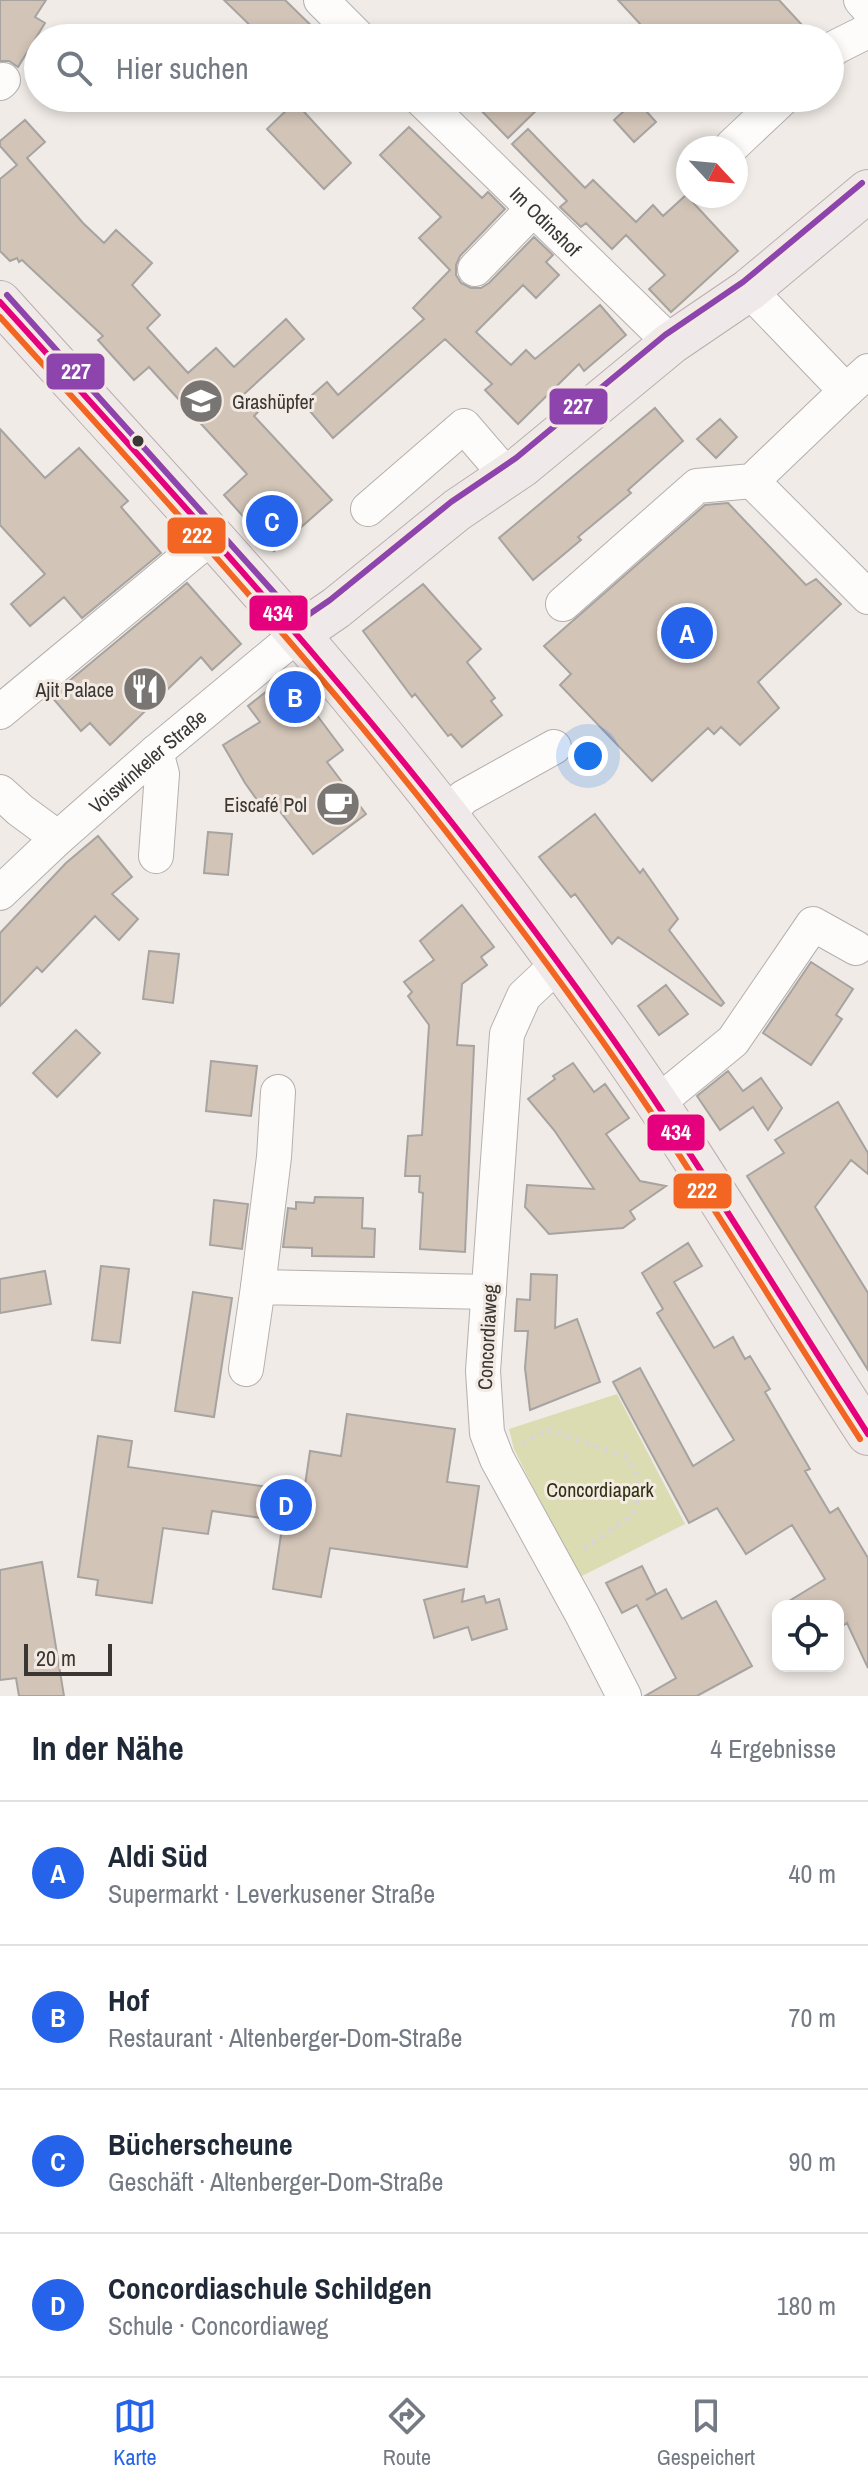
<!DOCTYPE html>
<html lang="de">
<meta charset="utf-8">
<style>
body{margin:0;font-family:"Archivo Narrow",sans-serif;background:#f2f2f3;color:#1f2937}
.controls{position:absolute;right:24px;bottom:24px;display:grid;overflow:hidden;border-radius:16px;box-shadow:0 4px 12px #0003}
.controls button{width:72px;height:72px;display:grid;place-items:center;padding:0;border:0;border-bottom:2px solid #e0e1e3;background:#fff;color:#1f2937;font:40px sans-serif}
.compass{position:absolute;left:676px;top:136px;width:72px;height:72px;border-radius:50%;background:#fff;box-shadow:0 4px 12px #0003;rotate:116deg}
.scale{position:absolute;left:24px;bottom:20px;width:88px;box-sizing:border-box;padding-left:8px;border:4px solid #393633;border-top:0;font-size:22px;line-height:28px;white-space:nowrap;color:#393633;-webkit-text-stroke:6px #f3ebe3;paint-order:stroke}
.you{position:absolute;left:588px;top:756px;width:28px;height:28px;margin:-20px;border:6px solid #fff;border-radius:50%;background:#1a73e8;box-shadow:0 0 0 12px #1a73e833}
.badge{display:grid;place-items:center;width:52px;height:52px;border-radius:50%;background:#2563eb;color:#fff;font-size:26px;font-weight:700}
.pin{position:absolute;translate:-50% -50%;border:4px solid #fff;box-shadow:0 2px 8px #0006}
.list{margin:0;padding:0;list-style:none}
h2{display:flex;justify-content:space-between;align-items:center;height:104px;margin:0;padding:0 32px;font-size:34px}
h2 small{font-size:26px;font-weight:400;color:#747a83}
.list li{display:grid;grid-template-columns:52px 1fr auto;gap:24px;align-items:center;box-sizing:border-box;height:144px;padding:0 32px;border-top:2px solid #e0e1e3}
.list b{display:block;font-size:30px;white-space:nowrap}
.list p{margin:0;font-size:26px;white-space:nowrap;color:#747a83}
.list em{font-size:26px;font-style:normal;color:#747a83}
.icon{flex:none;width:44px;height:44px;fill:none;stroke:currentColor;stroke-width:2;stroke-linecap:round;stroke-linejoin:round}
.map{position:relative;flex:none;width:868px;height:1696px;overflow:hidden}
.search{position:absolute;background:#fff;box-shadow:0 4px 12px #0003;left:24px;right:24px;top:24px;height:88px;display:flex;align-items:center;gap:20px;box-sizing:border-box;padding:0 28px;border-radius:44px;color:#747a83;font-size:30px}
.sheet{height:680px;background:#fff}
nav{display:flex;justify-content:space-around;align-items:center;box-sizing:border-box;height:112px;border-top:2px solid #e0e1e3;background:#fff;font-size:22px;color:#747a83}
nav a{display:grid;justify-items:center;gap:4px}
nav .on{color:#2563eb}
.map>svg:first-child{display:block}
.green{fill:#dbdcb2}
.building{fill:#d2c4b7;stroke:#a6a3a0;stroke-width:2}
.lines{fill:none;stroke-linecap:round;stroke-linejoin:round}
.minor-casing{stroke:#b4b0ad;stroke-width:36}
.major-casing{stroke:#bbafad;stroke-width:44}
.path{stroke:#d7d6d4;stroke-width:5;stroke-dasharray:4 6;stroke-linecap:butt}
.minor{stroke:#fdfcfb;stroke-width:34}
.major{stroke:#f0e9e9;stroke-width:42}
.bus-1-casing{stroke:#f3ebe3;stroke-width:12}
.bus-2-casing{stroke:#f3ebe3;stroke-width:12}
.bus-3-casing{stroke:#f3ebe3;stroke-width:12}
.bus-1{stroke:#e5007d;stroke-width:6}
.bus-2{stroke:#f26522;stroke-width:6}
.bus-3{stroke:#8e44ad;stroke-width:6}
.bus-dot{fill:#393633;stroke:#f3ebe3;stroke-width:3}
.labels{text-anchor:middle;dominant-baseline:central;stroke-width:6;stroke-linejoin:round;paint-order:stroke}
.street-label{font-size:20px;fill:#393633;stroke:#f3ebe3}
.poi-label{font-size:20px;fill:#393633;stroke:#f3ebe3;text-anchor:end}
.park-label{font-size:20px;fill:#2f310f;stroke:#f3ebe3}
.line-badge{stroke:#f3ebe3;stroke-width:3}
.badge-label{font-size:22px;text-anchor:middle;font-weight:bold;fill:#fff}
</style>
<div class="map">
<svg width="868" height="1696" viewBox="0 0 868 1696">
<rect width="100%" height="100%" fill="#f0ebe6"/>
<path class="green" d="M 617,1394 L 685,1524 L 578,1578 L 514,1449 L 509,1429 Z"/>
<path class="building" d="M 0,0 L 46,0 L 35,17 L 45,23 L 18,67 L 9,61 L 0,61 Z
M 224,0 L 285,0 L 324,38 L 263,38 Z
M 618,0 L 779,0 L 814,38 L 653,38 Z
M 469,98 L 549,98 L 508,138 Z
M 636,100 L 656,122 L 634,142 L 614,120 Z
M 295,102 L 351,163 L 324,189 L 267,129 Z
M 25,120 L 45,142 L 27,158 L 83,223 L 104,243 L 116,230 L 152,263 L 132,285 L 160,315 L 147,328 L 188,373 L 216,348 L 234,367 L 286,319 L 304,339 L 243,395 L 258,412 L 254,416 L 332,500 L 274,551 L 224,495 L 247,474 L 149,367 L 134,380 L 98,340 L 103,336 L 22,260 L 19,262 L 17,258 L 10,261 L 0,251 L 0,179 L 17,165 L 0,146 L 0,141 Z
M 409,127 L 482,198 L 488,192 L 505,209 L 460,256 L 456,265 L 456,275 L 461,283 L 471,288 L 481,288 L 489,283 L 534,237 L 553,255 L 546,262 L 559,275 L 536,298 L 523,285 L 476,332 L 511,365 L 526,350 L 535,359 L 600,305 L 626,335 L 584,371 L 579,364 L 518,424 L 485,390 L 492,384 L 445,339 L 333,438 L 303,403 L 327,382 L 338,395 L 424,319 L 413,308 L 450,270 L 419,238 L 441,217 L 380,155 Z
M 528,129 L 585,188 L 593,180 L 636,222 L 653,205 L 663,216 L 686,195 L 738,251 L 671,312 L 649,289 L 665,275 L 626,235 L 612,249 L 586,223 L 581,227 L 560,207 L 567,201 L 512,144 Z
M 655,408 L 683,441 L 628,490 L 631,493 L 578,537 L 581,540 L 533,580 L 499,538 Z
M 720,419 L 737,437 L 716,458 L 697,439 Z
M 0,429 L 45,478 L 79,448 L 128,501 L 121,507 L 161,553 L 82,618 L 64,597 L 30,626 L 11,604 L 45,574 L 0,525 Z
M 728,503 L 806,585 L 816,579 L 841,604 L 758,682 L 779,708 L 740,745 L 721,727 L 714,734 L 708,728 L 652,781 L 560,685 L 571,674 L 544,646 L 705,505 Z
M 187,583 L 241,644 L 212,670 L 201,657 L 110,745 L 90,723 L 81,731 L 51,696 Z
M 423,584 L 481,649 L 467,662 L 495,698 L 491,701 L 502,715 L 462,747 L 451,734 L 448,736 L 415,694 L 412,697 L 363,631 Z
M 282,679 L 291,690 L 295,686 L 343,750 L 327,762 L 366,814 L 313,854 L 271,800 L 262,807 L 245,783 L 223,745 L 260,722 L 248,706 Z
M 595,814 L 640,873 L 643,869 L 678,919 L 669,930 L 724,1003 L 721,1006 L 618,937 L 612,944 L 575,894 L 571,897 L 539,857 Z
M 208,832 L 232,834 L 228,875 L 204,873 Z
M 98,836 L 132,877 L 112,894 L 138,919 L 119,940 L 95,916 L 42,972 L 37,967 L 0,1006 L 0,933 L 66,863 Z
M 462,905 L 494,947 L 481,957 L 487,965 L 462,984 L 457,1045 L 474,1046 L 465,1252 L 420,1249 L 423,1193 L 419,1192 L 420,1176 L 405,1176 L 408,1136 L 422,1135 L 429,1025 L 408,996 L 412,992 L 404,982 L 434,960 L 420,941 Z
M 149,951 L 179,954 L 173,1003 L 143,999 Z
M 811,962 L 853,989 L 836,1015 L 842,1019 L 811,1065 L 763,1033 Z
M 666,985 L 688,1014 L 659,1035 L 638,1006 Z
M 76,1030 L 100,1053 L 57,1097 L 33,1073 Z
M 211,1061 L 257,1066 L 251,1116 L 206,1111 Z
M 573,1063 L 594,1092 L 605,1084 L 629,1118 L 606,1134 L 640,1181 L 666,1186 L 630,1211 L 635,1219 L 623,1228 L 549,1234 L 525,1207 L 527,1185 L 594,1189 L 554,1130 L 528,1099 L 555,1079 L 553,1076 Z
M 728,1071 L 743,1091 L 761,1078 L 782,1108 L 768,1130 L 753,1107 L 720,1130 L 697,1096 Z
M 838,1102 L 868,1153 L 868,1174 L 851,1160 L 815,1207 L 868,1293 L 868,1370 L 747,1176 L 784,1153 L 775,1140 Z
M 315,1197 L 363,1198 L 362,1228 L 375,1229 L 374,1257 L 312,1256 L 312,1248 L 283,1247 L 288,1208 L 296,1209 L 296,1202 L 314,1203 Z
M 214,1200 L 248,1204 L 242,1249 L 210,1245 Z
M 688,1243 L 702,1266 L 674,1282 L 714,1348 L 733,1337 L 745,1359 L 750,1356 L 770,1389 L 765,1392 L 810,1469 L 805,1471 L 830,1513 L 838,1508 L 868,1558 L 868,1668 L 847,1623 L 838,1629 L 838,1606 L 781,1606 L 825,1579 L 792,1525 L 746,1554 L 717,1508 L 689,1523 L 613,1382 L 640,1368 L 693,1466 L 734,1440 L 657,1313 L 663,1309 L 642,1273 Z
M 101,1266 L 129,1269 L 120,1343 L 92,1340 Z
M 45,1271 L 51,1304 L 0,1313 L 0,1279 Z
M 531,1274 L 557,1275 L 555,1328 L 577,1319 L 600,1382 L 530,1410 L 525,1368 L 528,1331 L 515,1331 L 517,1299 L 530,1300 Z
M 193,1292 L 232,1298 L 214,1417 L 175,1411 Z
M 347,1414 L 455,1429 L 447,1482 L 479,1486 L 467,1567 L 330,1548 L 321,1597 L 273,1589 L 283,1521 L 212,1511 L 208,1534 L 163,1528 L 152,1603 L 96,1595 L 98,1580 L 78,1577 L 98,1436 L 132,1441 L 128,1467 L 304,1492 L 310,1451 L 341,1456 Z
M 42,1562 L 64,1696 L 19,1696 L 16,1678 L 0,1680 L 0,1570 Z
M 642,1566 L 656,1594 L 646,1600 L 666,1589 L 682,1619 L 716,1601 L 752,1666 L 697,1696 L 645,1696 L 676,1678 L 637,1605 L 622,1613 L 606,1583 Z
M 464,1589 L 462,1602 L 484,1596 L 486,1603 L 499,1599 L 507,1629 L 472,1640 L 468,1627 L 434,1638 L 424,1600 Z"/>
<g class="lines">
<g class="minor-casing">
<g id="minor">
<path d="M 321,0 L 359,38"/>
<path d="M 861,0 L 868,8"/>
<path d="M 830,52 L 836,47 L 868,31"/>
<path d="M 0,83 L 3,80"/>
<path id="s1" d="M 420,98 L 671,343"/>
<path d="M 732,146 L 783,98"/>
<path d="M 475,269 L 533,209"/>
<path d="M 846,391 L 868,371"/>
<path d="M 752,481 L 868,597"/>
<path d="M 368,509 L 464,426 L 507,476"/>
<path d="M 563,604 L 697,486 L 752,481 L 846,391 L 749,290"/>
<path d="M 0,712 L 211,537"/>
<path d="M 156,752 L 162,774 L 156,856"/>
<path d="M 0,792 L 20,810 L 58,838"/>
<path d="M 446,815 L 464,797 L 554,747"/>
<path id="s2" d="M 0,893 L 58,838 L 156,752 L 298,634"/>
<path d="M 558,964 L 524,996 L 507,1034 L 483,1371 L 487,1433 L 497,1459 L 582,1614 L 624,1696"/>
<path d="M 656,1104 L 733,1041 L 813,924 L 856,948"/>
<path d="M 258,1287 L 274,1157 L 278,1092"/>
<path d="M 246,1369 L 258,1287 L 489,1292"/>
</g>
</g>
<g class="major-casing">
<path id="major" d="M 0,302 C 117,432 237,560 349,694 C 433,795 513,900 590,1007 C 690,1144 775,1292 868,1434
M 298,634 L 336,608 L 457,510 L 522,466 L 671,343 L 749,290 L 868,191"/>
</g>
<path class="path" d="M 522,1444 L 546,1429 L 626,1457 L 635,1469 L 639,1496 L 632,1515 L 581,1551"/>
<use href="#minor" class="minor"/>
<use href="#major" class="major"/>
<g class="bus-1-casing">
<path id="bus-1" d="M 0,302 C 172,492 345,680 500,885 C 557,960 612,1035 663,1113 C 734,1219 799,1327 868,1434"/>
</g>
<g class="bus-2-casing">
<path id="bus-2" d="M 0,317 C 170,505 342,692 495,895 C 550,967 603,1040 653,1115 C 724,1222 790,1332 860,1439"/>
</g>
<g class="bus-3-casing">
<path id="bus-3" d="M 7,295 L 305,627
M 292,626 L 330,600 L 451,502 L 516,458 L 665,335 L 743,282 L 862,183"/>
</g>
<use href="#bus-1" class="bus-1"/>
<use href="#bus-2" class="bus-2"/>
<use href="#bus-3" class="bus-3"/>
</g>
<defs>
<g id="school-disc" transform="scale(2.3)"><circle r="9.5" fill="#797572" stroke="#f3ebe3"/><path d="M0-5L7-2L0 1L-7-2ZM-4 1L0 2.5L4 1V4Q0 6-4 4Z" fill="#fff"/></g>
<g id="restaurant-disc" transform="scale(2.3)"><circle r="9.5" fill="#797572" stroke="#f3ebe3"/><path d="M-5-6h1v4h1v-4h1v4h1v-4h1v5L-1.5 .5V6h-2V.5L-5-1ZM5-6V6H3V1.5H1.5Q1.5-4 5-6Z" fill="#fff"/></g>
<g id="cafe-disc" transform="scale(2.3)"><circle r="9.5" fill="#797572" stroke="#f3ebe3"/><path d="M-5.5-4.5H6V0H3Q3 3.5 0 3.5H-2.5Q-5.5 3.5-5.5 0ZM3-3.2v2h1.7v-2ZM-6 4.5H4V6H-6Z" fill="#fff"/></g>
</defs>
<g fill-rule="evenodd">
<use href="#school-disc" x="201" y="401"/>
<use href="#restaurant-disc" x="145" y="689"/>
<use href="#cafe-disc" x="338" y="804"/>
</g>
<circle class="bus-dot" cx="138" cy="441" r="7"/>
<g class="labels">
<g class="street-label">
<text stroke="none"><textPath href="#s1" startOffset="176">Im Odinshof</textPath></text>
<text stroke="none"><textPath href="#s2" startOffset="198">Voiswinkeler Straße</textPath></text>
<text transform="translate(487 1337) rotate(-87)">Concordiaweg</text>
</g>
<g class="poi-label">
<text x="232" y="401" text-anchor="start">Grashüpfer</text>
<text x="114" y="689">Ajit Palace</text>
<text x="307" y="804">Eiscafé Pol</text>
</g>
<g class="park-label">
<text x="600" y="1489">Concordiapark</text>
</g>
</g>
<g class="line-badge">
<rect x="45" y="352" width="61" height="39" rx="8" fill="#8e44ad"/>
<rect x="548" y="387" width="61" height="39" rx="8" fill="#8e44ad"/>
<rect x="166" y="516" width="61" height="39" rx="8" fill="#f26522"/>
<rect x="248" y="594" width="61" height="38" rx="8" fill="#e5007d"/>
<rect x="646" y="1113" width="60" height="39" rx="8" fill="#e5007d"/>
<rect x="672" y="1172" width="61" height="38" rx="8" fill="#f26522"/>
</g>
<g class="badge-label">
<text x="76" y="379">227</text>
<text x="578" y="414">227</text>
<text x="197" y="543">222</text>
<text x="278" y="621">434</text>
<text x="676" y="1140">434</text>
<text x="702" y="1198">222</text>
</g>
</svg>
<div class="controls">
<button><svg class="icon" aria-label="locate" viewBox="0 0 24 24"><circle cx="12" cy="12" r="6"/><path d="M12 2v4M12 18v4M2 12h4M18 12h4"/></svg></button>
</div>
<svg class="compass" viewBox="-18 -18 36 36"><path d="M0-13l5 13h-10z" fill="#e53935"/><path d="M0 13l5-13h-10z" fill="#747a83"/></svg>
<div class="scale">20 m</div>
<div class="you"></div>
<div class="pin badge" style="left:687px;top:633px">A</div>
<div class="pin badge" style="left:295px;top:697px">B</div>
<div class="pin badge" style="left:272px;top:521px">C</div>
<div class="pin badge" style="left:286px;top:1505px">D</div>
<div class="search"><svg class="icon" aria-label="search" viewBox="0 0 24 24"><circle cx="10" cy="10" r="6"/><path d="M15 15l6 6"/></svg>Hier suchen</div>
</div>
<section class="sheet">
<h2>In der Nähe<small>4 Ergebnisse</small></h2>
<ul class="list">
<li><span class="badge">A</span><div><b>Aldi Süd</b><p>Supermarkt · Leverkusener Straße</p></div><em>40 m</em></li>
<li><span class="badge">B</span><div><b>Hof</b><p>Restaurant · Altenberger-Dom-Straße</p></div><em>70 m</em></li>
<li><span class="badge">C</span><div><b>Bücherscheune</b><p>Geschäft · Altenberger-Dom-Straße</p></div><em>90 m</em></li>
<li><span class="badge">D</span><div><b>Concordiaschule Schildgen</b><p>Schule · Concordiaweg</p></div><em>180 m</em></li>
</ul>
</section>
<nav>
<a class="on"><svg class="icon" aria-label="map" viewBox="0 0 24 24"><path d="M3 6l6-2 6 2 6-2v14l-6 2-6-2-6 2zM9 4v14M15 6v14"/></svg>Karte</a>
<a><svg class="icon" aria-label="directions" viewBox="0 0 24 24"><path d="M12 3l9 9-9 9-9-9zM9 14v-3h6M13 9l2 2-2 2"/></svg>Route</a>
<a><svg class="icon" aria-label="saved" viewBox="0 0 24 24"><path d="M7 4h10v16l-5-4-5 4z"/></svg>Gespeichert</a>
</nav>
